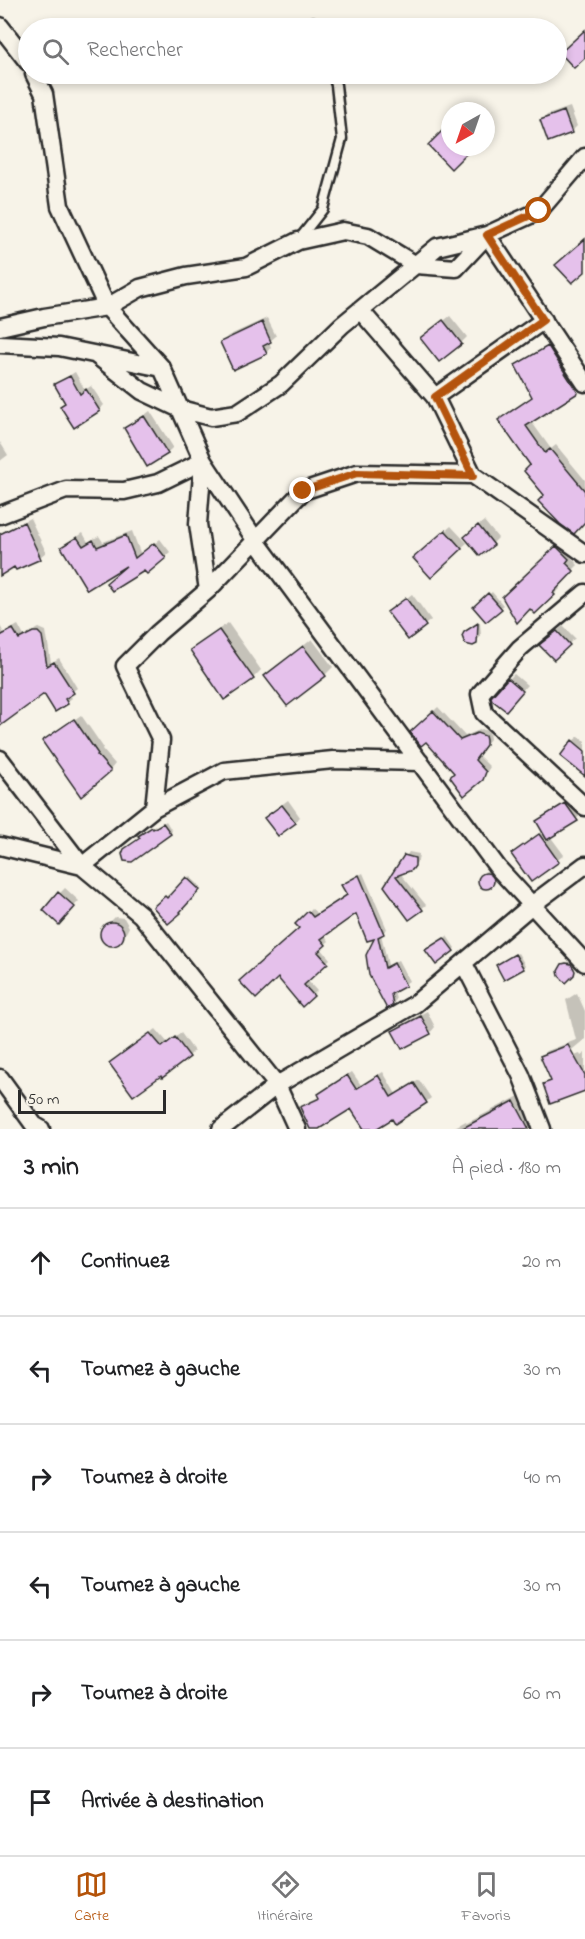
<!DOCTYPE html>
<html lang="fr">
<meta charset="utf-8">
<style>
body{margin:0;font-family:"Indie Flower",sans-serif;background:#f6f6f6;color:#202124}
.compass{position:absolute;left:441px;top:102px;width:54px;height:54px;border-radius:50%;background:#fff;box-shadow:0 3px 9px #0003;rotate:220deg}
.scale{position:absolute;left:18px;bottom:15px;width:148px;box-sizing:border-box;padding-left:6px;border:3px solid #2b2b2b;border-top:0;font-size:16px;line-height:21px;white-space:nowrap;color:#2b2b2b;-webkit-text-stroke:4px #f7f3e8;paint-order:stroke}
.stop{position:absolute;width:18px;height:18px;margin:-14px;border:4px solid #b45309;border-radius:50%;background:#fff}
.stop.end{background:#b45309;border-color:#fff;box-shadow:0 2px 6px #0008}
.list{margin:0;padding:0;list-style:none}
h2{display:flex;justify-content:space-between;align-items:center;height:78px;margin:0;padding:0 24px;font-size:26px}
h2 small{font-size:20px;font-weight:400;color:#757577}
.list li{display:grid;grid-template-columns:39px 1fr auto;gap:18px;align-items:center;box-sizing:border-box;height:108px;padding:0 24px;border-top:2px solid #e0e0e0}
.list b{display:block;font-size:22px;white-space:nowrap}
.list em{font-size:20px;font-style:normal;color:#757577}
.icon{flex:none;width:33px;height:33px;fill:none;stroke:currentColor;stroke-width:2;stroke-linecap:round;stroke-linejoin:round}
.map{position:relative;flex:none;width:585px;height:1129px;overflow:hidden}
.search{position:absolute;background:#fff;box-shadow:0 3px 9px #0003;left:18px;right:18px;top:18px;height:66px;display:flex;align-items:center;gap:15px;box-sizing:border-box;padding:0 21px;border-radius:33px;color:#757577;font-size:22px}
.sheet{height:726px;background:#fff}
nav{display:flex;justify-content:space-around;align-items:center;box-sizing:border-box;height:84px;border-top:2px solid #e0e0e0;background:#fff;font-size:16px;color:#757577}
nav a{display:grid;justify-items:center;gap:3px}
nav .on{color:#b45309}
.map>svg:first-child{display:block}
.shadow{fill:#0003}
.building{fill:#e5c1eb;stroke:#2b2b2b;stroke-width:1.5}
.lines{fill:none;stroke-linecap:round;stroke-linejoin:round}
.lane-casing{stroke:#2b2b2b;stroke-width:13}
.street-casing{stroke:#2b2b2b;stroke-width:21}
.lane{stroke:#f7f3e8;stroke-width:8}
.street{stroke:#f7f3e8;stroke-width:16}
.route{stroke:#b45309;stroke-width:8}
</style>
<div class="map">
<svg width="585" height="1129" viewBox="0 0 585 1129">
<rect width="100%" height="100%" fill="#f7f3e8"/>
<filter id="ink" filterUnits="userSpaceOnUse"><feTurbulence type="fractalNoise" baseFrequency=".0167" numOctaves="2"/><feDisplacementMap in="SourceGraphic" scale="12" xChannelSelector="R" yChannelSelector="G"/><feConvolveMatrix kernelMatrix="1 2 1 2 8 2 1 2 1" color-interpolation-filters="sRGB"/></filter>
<g filter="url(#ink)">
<path class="shadow" d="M 570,107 L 577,126 L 571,132 L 542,121 L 547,115 Z
M 450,316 L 467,337 L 461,343 L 428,333 Z
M 267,318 L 276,336 L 269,342 L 271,347 L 266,353 L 222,342 L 228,336 Z
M 554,342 L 582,386 L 531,421 L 551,449 L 556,445 L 585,480 L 585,520 L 546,495 L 505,416 L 533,396 L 516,366 L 521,361 Z
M 75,372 L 85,390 L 91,386 L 104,405 L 99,410 L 66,403 L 56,384 Z
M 150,411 L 173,447 L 167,453 L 126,429 Z
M 0,442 L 8,455 L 0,461 Z
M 30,518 L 46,552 L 40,557 L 15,565 L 0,574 L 0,533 Z
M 484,521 L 498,538 L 493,543 L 472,531 Z
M 451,526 L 467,543 L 461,548 L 420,553 Z
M 132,531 L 141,555 L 160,539 L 170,552 L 147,572 L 62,547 L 83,533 L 88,542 L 99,536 L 103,542 Z
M 562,542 L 573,553 L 570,556 L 578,565 L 557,586 L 560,589 L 535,612 L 530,607 L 504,597 Z
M 492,592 L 503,605 L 486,620 L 475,607 Z
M 412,594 L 431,620 L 408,638 L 389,612 Z
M 480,622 L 481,636 L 473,645 L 468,630 Z
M 228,623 L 261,670 L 253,678 L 192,651 L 200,642 Z
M 18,625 L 24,636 L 39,628 L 46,631 L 51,663 L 59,658 L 77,688 L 69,694 L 72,698 L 56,710 L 45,692 L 0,724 L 0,626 L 4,633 Z
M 563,626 L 575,638 L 554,658 L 547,640 Z
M 312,639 L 333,667 L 325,675 L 266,676 Z
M 514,674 L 527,685 L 511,703 L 509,679 Z
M 438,707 L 465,736 L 482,729 L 489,732 L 490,739 L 478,755 L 490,767 L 482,779 L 456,773 L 426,740 L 412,732 Z
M 81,715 L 103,747 L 102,749 L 115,764 L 110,770 L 44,741 Z
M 579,736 L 585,741 L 585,769 L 573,741 Z
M 571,798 L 583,814 L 550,836 L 564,855 L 531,880 L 513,854 L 543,831 L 537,821 L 543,816 Z
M 288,800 L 300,817 L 295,822 L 272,812 Z
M 166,821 L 172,831 L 170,833 L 141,838 L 142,834 L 155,825 L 156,828 Z
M 409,852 L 419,854 L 418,861 L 411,869 L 400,873 L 426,905 L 410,918 L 386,886 Z
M480 879a8 8 0 1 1 16 0a8 8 0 1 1-16 0Z
M 363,873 L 387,929 L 381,934 L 388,965 L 398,960 L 409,981 L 394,991 L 396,1000 L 392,1004 L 377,936 L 357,912 L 324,934 L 329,941 L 321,948 L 330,959 L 307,980 L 317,991 L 302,1005 L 301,928 L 297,924 L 312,909 L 318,914 L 348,894 L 347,882 Z
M 189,876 L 201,887 L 181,909 L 182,910 L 168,922 L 155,907 L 169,894 L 170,896 Z
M 65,888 L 79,901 L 59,922 L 59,894 Z
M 115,917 L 124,918 L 129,927 L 125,935 L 119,942 L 110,944 L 106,942 L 101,934 L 102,930 Z
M 447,936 L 455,948 L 453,950 L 429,948 Z
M 518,953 L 525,965 L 523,968 L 500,963 Z
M 570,961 L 573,962 L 576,968 L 566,981 L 563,965 Z
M 577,993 L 585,1011 L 585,1039 L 557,1062 L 580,1054 L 581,1056 L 585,1053 L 585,1090 L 545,1084 L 551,1079 L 542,1056 L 547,1051 L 576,1040 L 566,1000 Z
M 427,1011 L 435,1027 L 430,1033 L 394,1031 L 399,1026 Z
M 156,1029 L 168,1043 L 181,1033 L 194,1051 L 189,1056 L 111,1063 Z
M 352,1072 L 361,1085 L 383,1072 L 396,1094 L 419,1080 L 431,1098 L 426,1102 L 393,1117 L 373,1129 L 366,1129 L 351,1106 L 316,1129 L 311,1129 L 301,1108 L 306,1103 L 321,1096 L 320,1094 L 324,1090 Z
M 521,1095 L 534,1129 L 451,1129 L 466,1121 L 467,1123 Z"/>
<path class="building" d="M 585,30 L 585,58 L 574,68 L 560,53 Z
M 564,111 L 572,133 L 548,142 L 540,120 Z
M 450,123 L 450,147 L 473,147 L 451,169 L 428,145 Z
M 585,239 L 585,272 L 572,283 L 555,265 Z
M 443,320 L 462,344 L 439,362 L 420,338 Z
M 262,322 L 271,342 L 263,346 L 267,354 L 233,370 L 220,342 Z
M 548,346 L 578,393 L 526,426 L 545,453 L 550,449 L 585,491 L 585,522 L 574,534 L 560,524 L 538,501 L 544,495 L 524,471 L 530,465 L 498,420 L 532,397 L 515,365 Z
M 70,376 L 80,394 L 86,389 L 100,411 L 74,428 L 60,406 L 65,403 L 54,384 Z
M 144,416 L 168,454 L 147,467 L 124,428 Z
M 24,522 L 41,559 L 16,570 L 14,567 L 0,576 L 0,534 Z
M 478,525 L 494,545 L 480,556 L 464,537 Z
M 445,530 L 462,549 L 431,578 L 413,558 Z
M 126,535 L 135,558 L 154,543 L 166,558 L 147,574 L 144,571 L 112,591 L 106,583 L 126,566 L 87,590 L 61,547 L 77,537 L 83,546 L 93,540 L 97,547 Z
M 556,546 L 569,559 L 566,563 L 574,571 L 553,593 L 555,595 L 535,614 L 530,609 L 517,623 L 502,597 Z
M 488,593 L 502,609 L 486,622 L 473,607 Z
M 406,598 L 426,626 L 408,640 L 387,612 Z
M 478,623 L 477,644 L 473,646 L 465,644 L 462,636 L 464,632 Z
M 13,629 L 19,639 L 33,632 L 38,632 L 42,636 L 47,666 L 54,662 L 74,693 L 65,699 L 68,704 L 55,712 L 44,694 L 0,726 L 0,636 Z
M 219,630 L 254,679 L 224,700 L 190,650 Z
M 557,631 L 570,645 L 554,660 L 539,645 Z
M 303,646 L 326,676 L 287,706 L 264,676 Z
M 508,678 L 523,691 L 506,711 L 492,700 L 491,697 Z
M 433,711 L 460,740 L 477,733 L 485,736 L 486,740 L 486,745 L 475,760 L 486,772 L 483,780 L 464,796 L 450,777 L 454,773 L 426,742 L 421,746 L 410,732 Z
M 74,719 L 98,754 L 97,755 L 111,771 L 81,797 L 42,741 Z
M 572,740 L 585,751 L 585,776 L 560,756 Z
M 565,803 L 578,821 L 547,840 L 536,821 Z
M 282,805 L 296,823 L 278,836 L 264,818 Z
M 163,823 L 171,834 L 132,862 L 124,861 L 122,854 L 124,849 L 140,838 L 138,836 L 152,827 L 153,829 Z
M 539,834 L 559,862 L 531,882 L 511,854 Z
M 404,855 L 415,858 L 415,866 L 412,870 L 396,876 L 423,910 L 409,920 L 384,886 Z
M478 881a8 8 0 1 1 16 0a8 8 0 1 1-16 0Z
M 359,875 L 384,934 L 378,937 L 385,968 L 394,963 L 406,986 L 391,994 L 393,1005 L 387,1009 L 369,975 L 366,955 L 374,939 L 367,941 L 356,914 L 321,939 L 326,945 L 318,952 L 328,963 L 304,985 L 314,996 L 302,1007 L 278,978 L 256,999 L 239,981 L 299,928 L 295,924 L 308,911 L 313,917 L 347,895 L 341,885 Z
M 186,877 L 200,890 L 180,912 L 181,913 L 168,924 L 153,907 L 165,896 L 167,898 Z
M 58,892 L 75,907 L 59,925 L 43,910 Z
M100 934a12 12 0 1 1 24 0a12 12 0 1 1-24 0Z
M 444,938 L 454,951 L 436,965 L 425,950 Z
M 515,954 L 524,969 L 504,980 L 496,965 Z
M 566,963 L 571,964 L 575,971 L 574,975 L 566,983 L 559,976 L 558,971 L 562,964 Z
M 421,1016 L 431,1034 L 402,1049 L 392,1031 Z
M 150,1033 L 162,1047 L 175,1037 L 190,1057 L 162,1078 L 161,1076 L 133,1096 L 109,1063 Z
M 568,1045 L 585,1075 L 585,1091 L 550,1104 L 543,1084 L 551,1081 L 540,1056 Z
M 347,1075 L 356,1089 L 378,1075 L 391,1097 L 414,1083 L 427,1103 L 395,1124 L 392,1119 L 376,1129 L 364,1129 L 351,1109 L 319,1129 L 310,1129 L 300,1107 L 320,1098 L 318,1094 Z
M 514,1101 L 529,1129 L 461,1129 Z"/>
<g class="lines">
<g class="lane-casing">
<path id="lane" d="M 313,22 L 316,28
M 300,238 L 323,209 L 342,139 L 336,85 L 332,74"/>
</g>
<g class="street-casing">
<path id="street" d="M 0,26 L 28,62
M 34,74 L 44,94 L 60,206 L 107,307 L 162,368 L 203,461 L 256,541 L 498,868 L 585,963
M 360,310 L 435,397 L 473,475
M 0,327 L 44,317 L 107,307 L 140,288 L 186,276 L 246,267 L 298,241 L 343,231 L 368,236 L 416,265 L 456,268 L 487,235 L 585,383
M 0,344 L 59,347 L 162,368
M 96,355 L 142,391 L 180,409 L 211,417 L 237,413 L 281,384 L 342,325 L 437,247 L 487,235 L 539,211 L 585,157
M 435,397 L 544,320
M 0,515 L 66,490 L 124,491 L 158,483 L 203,461
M 208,590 L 303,491 L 357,473 L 473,475 L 585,554
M 585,593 L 520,648 L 480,694 L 484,713 L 585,807
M 0,759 L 82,866 L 141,915 L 277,1085 L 297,1129
M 154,808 L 161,740 L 125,666 L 158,633 L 208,590 L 198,524 L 203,461
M 0,846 L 82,866
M 82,866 L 154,808 L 224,771 L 333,760 L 420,762
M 464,964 L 521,1075 L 542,1129
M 0,1078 L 34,1125 L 41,1129
M 221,1129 L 277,1085 L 415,1004 L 533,904 L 585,865"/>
</g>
<use href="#lane" class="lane"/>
<use href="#street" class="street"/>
</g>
</g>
<g class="lines" filter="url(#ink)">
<path class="route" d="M 303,491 L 357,473 L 473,476 L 435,397 L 543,320 L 487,235 L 539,211"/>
</g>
</svg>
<svg class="compass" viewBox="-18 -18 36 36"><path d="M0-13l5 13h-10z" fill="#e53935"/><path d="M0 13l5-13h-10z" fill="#757577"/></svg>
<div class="scale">50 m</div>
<div class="stop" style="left:539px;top:211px"></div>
<div class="stop end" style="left:303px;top:491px"></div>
<div class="search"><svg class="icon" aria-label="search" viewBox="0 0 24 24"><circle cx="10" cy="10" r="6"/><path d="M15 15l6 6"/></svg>Rechercher</div>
</div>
<section class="sheet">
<h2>3 min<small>À pied · 180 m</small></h2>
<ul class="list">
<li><svg class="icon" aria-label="ahead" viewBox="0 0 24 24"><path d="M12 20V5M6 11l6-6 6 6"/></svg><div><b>Continuez</b></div><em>20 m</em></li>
<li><svg class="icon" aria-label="left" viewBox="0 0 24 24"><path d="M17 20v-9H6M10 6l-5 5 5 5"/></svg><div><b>Tournez à gauche</b></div><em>30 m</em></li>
<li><svg class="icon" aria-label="right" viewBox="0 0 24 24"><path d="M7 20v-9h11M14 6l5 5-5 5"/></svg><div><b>Tournez à droite</b></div><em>40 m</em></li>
<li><svg class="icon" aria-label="left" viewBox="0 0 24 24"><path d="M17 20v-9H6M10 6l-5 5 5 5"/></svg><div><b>Tournez à gauche</b></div><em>30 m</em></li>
<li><svg class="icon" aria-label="right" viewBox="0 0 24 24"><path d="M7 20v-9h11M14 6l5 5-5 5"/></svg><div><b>Tournez à droite</b></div><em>60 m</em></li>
<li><svg class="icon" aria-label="arrive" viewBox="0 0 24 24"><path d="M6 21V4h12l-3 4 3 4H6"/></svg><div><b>Arrivée à destination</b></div></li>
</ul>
</section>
<nav>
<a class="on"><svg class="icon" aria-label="map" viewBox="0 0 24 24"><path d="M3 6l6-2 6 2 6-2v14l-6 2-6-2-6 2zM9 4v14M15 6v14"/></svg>Carte</a>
<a><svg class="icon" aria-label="directions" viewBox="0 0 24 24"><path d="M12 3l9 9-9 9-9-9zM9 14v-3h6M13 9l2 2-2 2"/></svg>Itinéraire</a>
<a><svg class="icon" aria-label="saved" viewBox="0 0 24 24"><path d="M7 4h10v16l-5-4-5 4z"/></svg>Favoris</a>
</nav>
